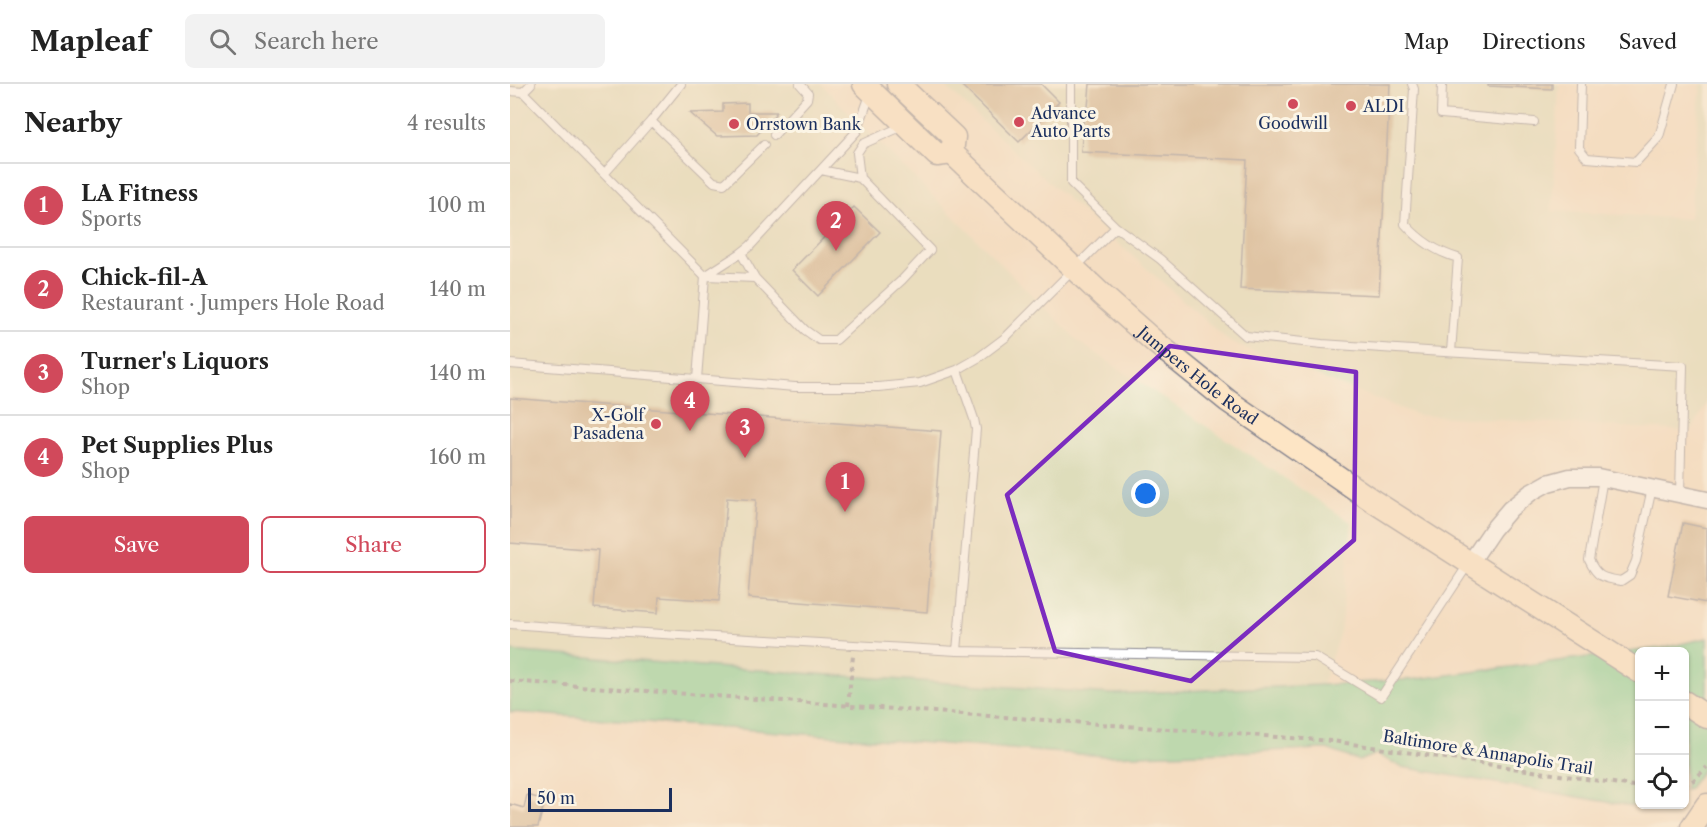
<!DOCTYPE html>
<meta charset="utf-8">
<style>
body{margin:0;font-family:"Libre Caslon Text",serif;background:#f2f2f2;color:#222}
.controls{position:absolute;right:18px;bottom:18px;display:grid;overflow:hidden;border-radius:9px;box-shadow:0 2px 4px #0004}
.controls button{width:54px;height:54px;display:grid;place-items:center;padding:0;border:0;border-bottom:2px solid #e0e0e0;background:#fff;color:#222;font:30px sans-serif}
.scale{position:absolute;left:18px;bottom:15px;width:144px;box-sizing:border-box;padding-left:6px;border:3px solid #1b2f5e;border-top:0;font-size:16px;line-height:21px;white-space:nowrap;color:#1b2f5e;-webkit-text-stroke:4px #fcf5e5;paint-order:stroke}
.you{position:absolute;left:636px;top:410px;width:21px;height:21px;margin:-15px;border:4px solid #fff;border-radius:50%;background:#1a73e8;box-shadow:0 0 0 9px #1a73e833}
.badge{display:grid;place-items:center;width:39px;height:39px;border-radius:50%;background:#d1495b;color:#fff;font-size:20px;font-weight:700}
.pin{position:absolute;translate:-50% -50px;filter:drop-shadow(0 2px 3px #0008)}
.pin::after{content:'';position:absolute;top:32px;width:21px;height:18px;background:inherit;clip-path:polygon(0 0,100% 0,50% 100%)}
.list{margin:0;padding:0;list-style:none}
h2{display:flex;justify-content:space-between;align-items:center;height:78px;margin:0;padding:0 24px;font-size:26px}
h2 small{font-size:20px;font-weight:400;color:#767676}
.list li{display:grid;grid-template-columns:39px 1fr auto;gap:18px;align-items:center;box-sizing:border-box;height:84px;padding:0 24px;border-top:2px solid #e0e0e0}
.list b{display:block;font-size:22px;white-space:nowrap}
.list p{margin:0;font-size:20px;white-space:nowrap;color:#767676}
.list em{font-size:20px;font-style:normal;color:#767676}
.actions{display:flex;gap:12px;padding:18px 24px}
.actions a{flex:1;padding:14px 0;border:2px solid #d1495b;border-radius:9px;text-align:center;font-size:21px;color:#d1495b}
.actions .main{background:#d1495b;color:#fff}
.icon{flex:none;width:33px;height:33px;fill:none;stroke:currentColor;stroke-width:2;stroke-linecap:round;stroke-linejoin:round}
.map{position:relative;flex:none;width:1197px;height:743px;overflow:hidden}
header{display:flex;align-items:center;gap:36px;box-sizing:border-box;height:84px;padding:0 30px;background:#fff;border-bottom:2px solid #e0e0e0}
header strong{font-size:28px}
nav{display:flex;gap:33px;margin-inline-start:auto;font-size:21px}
.search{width:420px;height:54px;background:#f2f2f2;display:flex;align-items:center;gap:15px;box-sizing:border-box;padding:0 21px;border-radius:9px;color:#767676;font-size:22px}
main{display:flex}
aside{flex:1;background:#fff}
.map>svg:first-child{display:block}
.built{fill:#deddbb}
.green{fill:#7cd398;stroke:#4c817b;stroke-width:1.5}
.building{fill:#c6a781}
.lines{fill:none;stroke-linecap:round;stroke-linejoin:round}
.lane-casing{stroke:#888690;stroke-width:10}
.street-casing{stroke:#888690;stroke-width:19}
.secondary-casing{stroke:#888690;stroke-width:25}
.path{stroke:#888690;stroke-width:4;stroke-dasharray:4.5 4.5;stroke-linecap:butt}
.lane{stroke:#fff;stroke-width:8}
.street{stroke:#fff;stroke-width:16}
.secondary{stroke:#fde5c5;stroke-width:22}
.marked{fill:none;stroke:#7b2cbf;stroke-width:4.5;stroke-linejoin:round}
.poi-dot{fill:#d1495b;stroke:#fcf5e5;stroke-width:2}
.labels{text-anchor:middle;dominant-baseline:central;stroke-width:6;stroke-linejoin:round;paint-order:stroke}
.poi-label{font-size:16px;fill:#1b2f5e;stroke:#fcf5e5;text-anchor:start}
.street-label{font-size:16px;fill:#1b2f5e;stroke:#fcf5e5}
</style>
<header>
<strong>Mapleaf</strong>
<div class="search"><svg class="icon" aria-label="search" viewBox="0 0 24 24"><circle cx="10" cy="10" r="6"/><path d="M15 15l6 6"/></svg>Search here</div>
<nav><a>Map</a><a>Directions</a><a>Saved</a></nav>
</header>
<main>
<aside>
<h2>Nearby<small>4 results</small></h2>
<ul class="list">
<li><span class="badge">1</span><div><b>LA Fitness</b><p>Sports</p></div><em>100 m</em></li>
<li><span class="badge">2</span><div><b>Chick-fil-A</b><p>Restaurant · Jumpers Hole Road</p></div><em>140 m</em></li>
<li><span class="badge">3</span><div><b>Turner's Liquors</b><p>Shop</p></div><em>140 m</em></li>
<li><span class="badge">4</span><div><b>Pet Supplies Plus</b><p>Shop</p></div><em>160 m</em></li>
</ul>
<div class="actions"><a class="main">Save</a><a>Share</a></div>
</aside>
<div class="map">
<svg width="1197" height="743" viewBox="0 0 1197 743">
<rect width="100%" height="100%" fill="#fcf5e5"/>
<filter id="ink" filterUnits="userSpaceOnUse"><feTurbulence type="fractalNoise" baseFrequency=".0167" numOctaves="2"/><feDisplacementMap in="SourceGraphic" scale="12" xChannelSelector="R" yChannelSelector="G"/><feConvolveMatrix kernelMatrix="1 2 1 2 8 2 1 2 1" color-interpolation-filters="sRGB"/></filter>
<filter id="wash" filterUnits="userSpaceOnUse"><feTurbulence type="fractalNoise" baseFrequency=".008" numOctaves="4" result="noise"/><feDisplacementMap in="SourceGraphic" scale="24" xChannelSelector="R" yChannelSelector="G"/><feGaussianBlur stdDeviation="1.35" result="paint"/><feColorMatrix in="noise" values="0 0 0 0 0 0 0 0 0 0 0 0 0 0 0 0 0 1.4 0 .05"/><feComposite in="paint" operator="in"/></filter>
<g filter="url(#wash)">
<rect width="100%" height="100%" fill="#f4ddc1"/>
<path class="built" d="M 0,0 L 311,0 L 569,258 L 842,439 L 830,548 L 812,601 L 602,610 L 218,584 L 0,567 Z
M 433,0 L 1049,0 L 1042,127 L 1180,135 L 1191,0 L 1197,0 L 1197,319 L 1181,347 L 908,331 L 720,258 L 516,78 Z"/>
<path class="green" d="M 1197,554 L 1197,680 L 1179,704 L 1175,706 L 1174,568 L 1130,568 L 1130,721 L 1121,722 L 892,683 L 866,670 L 849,677 L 817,665 L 595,672 L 0,628 L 0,567 L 218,584 L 602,610 L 812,601 L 907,595 L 1157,563 Z"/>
<g id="blocks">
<path class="building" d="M 450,0 L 531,0 L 549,18 L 509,58 Z
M 580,0 L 880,0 L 869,211 L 730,205 L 737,76 L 571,68 L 574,23 L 578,23 Z
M 978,0 L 1042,0 L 1042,5 L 978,2 Z
M 238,19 L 238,28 L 267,28 L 247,51 L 207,52 L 180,29 L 213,28 L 213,20 Z
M 344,123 L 370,148 L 308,212 L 282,186 Z
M 0,314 L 431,347 L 417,528 L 238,514 L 246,416 L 217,414 L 209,517 L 149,513 L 148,529 L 84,524 L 88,466 L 0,459 Z
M 1173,439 L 1197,444 L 1197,519 L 1158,512 Z
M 17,711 L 35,716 L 28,743 L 0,743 L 0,720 L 14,724 Z"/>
</g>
</g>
<g filter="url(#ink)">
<use href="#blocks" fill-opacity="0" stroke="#888690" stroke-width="1.5"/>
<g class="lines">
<g class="lane-casing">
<path id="lane" d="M 902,0 L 904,5 L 895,140 C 910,157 927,168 948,174 L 941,268
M 932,0 L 931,30 L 1024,38
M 1071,0 L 1069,64 L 1077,74 L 1126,78 L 1149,53 L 1164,0
M 0,7 L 13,8 L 195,192 L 187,295
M 13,8 L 21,0
M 141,37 L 204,98 L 214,100 L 254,61
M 264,51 L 297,15 L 298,9 L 290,0
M 311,86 L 350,94
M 94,90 L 141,37 L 171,0
M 606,143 L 650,175 L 736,252 L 812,260 L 917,267 L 1173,282 L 1170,410
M 231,169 L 245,194 L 295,246 L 309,256 L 326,256 L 392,196 L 420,166 L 350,94 L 347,69 L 353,60 L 395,41
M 195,192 L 231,169 L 240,162 L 347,47 L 360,11
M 196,192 L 245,194
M 0,280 L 285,303 L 368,303 L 410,299 L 447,286 L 468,274 L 496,253 L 606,143 L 561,99 L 561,0
M 447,286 L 464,335 L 466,345 L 447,567 L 805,573 L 871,613 L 959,479
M 1093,394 L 1079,476 C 1087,493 1092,494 1111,497 L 1120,491 L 1126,477 L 1142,404
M 0,540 L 83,546 L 447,567"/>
</g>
<g class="street-casing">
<path id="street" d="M 960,479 L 983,445 L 1000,425 L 1020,409 L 1038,399 L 1060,393 L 1088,393 L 1197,416"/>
</g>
<g class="secondary-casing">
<g id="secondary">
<path d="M 354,0 L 427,71 L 442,69"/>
<path d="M 388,0 L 444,53 L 442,69"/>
<path id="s1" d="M 442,69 L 593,212 L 645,258 L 718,317 L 863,417 L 1130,588"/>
<path d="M 1174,618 L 1197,633"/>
<path d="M 1182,743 L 1197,721"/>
</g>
</g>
<path class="path" d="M 0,597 L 822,657 L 1130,703
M 338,622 L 343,572
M 1174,701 L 1184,696 L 1197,683"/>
<use href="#lane" class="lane"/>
<use href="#street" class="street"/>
<use href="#secondary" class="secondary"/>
</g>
</g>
<path d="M0 0H1197V743H0ZM 660,262 L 846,288 L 844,456 L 681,597 L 545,567 L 497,411 Z" fill="#f4ddc1" fill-opacity=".55" fill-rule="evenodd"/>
<path class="marked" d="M 660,262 L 846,288 L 844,456 L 681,597 L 545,567 L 497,411 Z"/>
<g class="poi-dot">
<circle cx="783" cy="20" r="6"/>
<circle cx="841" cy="22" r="6"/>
<circle cx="509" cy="38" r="6"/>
<circle cx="224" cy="40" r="6"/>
<circle cx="146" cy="340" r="6"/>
</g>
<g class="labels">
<g class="poi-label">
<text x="853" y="22">ALDI</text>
<text x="521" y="29">Advance<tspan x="521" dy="18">Auto Parts</tspan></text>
<text x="783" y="39" text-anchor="middle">Goodwill</text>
<text x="236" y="40">Orrstown Bank</text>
<text x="134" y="331" text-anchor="end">X-Golf<tspan x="134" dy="18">Pasadena</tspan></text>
</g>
<g class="street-label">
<text stroke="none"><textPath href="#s1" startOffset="332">Jumpers Hole Road</textPath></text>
<text transform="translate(978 668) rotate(9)">Baltimore &amp; Annapolis Trail</text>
</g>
</g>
</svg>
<div class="controls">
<button>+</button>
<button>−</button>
<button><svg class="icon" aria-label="locate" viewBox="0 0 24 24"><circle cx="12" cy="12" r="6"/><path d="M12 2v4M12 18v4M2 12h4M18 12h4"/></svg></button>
</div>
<div class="scale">50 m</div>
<div class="you"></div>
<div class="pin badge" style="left:335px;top:428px">1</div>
<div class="pin badge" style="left:326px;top:167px">2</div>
<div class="pin badge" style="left:235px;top:374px">3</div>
<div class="pin badge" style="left:180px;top:347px">4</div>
</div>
</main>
